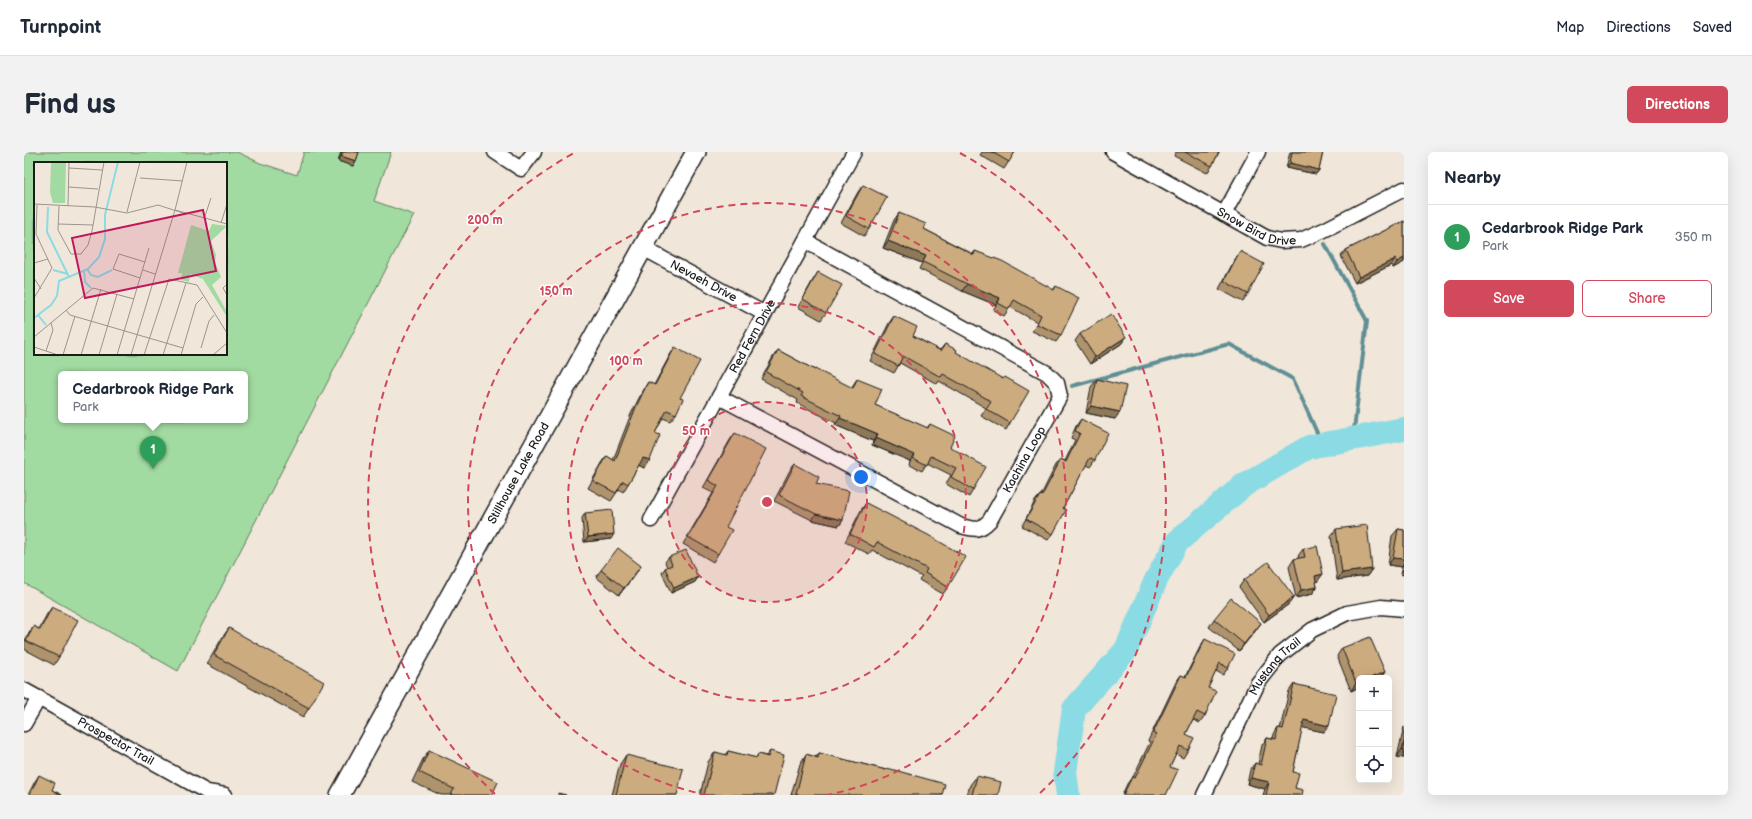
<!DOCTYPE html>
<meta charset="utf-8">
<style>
body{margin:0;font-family:"Balsamiq Sans",sans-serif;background:#f2f2f3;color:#1f2937}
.controls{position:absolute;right:12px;bottom:12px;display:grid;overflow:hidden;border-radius:6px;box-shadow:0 4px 16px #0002}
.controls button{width:36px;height:36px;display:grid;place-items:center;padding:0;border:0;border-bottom:1px solid #e0e1e3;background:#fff;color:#1f2937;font:20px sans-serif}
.you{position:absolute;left:837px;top:325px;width:14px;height:14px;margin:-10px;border:3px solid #fff;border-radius:50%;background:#1a73e8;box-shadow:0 0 0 6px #1a73e833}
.badge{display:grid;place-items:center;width:26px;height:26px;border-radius:50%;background:#d1495b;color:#fff;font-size:13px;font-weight:700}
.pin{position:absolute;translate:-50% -33px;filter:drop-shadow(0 1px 2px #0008)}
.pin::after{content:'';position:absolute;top:21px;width:14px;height:12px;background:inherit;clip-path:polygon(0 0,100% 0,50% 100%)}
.popup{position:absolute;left:34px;top:219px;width:190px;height:52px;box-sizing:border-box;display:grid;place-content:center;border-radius:6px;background:#fff;filter:drop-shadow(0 1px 3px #0005);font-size:13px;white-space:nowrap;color:#747a83}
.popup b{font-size:15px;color:#1f2937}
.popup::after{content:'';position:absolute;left:50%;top:100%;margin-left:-8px;border:8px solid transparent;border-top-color:#fff}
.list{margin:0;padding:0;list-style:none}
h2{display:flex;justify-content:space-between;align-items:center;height:52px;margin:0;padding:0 16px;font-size:17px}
h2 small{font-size:13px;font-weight:400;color:#747a83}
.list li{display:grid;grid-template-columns:26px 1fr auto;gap:12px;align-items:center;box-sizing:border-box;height:64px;padding:0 16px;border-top:1px solid #e0e1e3}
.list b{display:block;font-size:15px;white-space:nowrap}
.list p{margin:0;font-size:13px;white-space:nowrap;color:#747a83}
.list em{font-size:13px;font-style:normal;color:#747a83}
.actions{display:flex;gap:8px;padding:12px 16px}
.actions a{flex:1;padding:9px 0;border:1px solid #d1495b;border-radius:6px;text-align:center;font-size:14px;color:#d1495b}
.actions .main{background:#d1495b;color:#fff}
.icon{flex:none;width:22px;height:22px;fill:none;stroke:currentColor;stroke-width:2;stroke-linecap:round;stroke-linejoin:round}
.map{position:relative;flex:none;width:1380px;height:643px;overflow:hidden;border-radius:6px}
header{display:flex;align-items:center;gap:24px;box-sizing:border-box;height:56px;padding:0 20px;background:#fff;border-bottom:1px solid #e0e1e3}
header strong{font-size:19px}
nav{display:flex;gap:22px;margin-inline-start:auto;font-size:14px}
.intro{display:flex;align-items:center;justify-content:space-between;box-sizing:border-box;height:96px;padding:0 24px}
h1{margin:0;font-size:28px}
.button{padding:10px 18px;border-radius:6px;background:#d1495b;color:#fff;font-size:14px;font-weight:700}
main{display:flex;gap:24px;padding:0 24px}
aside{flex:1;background:#fff;border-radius:6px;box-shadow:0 4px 16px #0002}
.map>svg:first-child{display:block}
.green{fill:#a1dba1;stroke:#5e7c5e;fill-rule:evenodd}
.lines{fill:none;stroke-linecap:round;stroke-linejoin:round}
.stream{stroke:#5e8f94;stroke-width:4}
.river{stroke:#8adbe4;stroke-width:24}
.street-casing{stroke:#1c1c1c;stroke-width:17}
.secondary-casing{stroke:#1c1c1c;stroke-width:22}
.street{stroke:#fff;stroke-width:14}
.secondary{stroke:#fff;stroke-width:19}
.wall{fill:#af936d;stroke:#1c1c1c}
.shaded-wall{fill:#8f7859;stroke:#1c1c1c}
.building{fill:#ccab7f;stroke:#1c1c1c}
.ring{fill:none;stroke:#d1495b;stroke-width:2;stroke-dasharray:7 5}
.labels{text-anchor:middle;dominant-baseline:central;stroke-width:3;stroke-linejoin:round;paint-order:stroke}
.street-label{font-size:12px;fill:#1c1c1c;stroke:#fff}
.inset-river{fill:none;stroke:#8adbe4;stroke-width:2}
.inset-road{fill:none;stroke:#9b958d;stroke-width:1}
.view{fill:#c2185b;fill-opacity:0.15;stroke:#c2185b;stroke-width:2}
.inset-edge{fill:none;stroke:#1c1c1c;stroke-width:2}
.centre{fill:#d1495b;stroke:#fff;stroke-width:2}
.ring-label{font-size:12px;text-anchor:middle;font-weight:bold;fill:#d1495b;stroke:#fff;stroke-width:3;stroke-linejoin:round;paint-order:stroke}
</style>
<header>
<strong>Turnpoint</strong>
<nav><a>Map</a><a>Directions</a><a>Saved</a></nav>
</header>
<div class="intro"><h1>Find us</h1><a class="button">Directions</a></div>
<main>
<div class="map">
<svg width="1380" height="643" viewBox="0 0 1380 643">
<rect width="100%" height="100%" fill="#f0e6d9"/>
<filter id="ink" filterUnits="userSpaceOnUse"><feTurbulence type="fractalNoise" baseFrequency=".025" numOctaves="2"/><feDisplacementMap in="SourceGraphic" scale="8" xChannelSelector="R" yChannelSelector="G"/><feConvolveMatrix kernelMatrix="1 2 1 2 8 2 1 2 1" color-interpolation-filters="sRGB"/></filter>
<g filter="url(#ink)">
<path class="green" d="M 0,0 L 213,0 L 236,11 L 273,23 L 280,0 L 367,0 L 350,49 L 390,63 L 154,519 L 0,431 ZM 11,11 L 202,11 L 202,202 L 11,202 ZM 37,222 L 221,222 L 221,268 L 37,268 Z"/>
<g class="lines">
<path class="stream" d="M 1301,92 L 1343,169 L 1329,286
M 1048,234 L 1205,192 L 1269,227 L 1298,292"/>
<path class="river" d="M 1044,643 L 1041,620 L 1050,557 L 1102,498 L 1132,428 L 1153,390 L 1220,333 L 1285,295 L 1380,277"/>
<g class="street-casing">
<g id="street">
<path d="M 471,0 L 497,17 L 510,0"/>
<path id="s1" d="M 1089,0 L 1243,86 L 1257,89 L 1277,88 L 1300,78 L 1380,37"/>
<path d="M 1200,62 L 1234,0"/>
<path id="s2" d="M 619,96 L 741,162"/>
<path id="s3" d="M 695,245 L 937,374 C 951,378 956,379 966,368 L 1036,244 L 1033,231 L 1023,221 L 781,89"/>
<path id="s4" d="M 627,368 L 830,0"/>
<path id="s5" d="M 0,538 L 183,640 L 201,643"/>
<path d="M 0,572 L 15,546"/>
<path id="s6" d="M 1180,643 L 1234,531 L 1256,503 L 1288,478 L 1323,461 L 1357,455 L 1380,457"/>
</g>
</g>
<g class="secondary-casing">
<g id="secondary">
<path id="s7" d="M 316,643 L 672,0"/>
</g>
</g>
<use href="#street" class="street"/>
<use href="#secondary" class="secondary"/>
</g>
<path class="wall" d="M 317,0 L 335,0 L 332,9 L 329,14 L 314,9 Z
M 958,0 L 991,0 L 980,17 L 956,3 Z
M 1152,0 L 1195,0 L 1188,14 L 1183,21 L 1150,4 Z
M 1266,0 L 1299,0 L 1295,18 L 1292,22 L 1262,16 Z
M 839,33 L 845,77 L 840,84 L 817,71 L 834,40 Z
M 875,61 L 900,77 L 949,102 L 951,99 L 1029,138 L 1032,134 L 1037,183 L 1032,190 L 1008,179 L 1013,170 L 986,155 L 980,164 L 969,158 L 972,153 L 938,139 L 895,117 L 898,111 L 859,96 L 870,68 Z
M 1380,69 L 1380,110 L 1369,116 L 1367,113 L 1331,131 L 1317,104 L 1322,98 Z
M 1216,99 L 1224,142 L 1219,150 L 1195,137 L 1211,107 Z
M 794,120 L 802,161 L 797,168 L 774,155 L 789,128 Z
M 870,164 L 889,184 L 916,198 L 921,192 L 932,200 L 986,271 L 982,278 L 957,264 L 962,256 L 915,229 L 913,232 L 876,211 L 870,221 L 846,209 L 865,171 Z
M 1056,182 L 1102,185 L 1097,192 L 1066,212 L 1051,189 Z
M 651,195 L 656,246 L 652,262 L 646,269 L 639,266 L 631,281 L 626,308 L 620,316 L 615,313 L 604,332 L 599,340 L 595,337 L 587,349 L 564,336 L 578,311 L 583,304 L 589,308 L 607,262 L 619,238 L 624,230 L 630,233 L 646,203 Z
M 754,198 L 791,218 L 827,236 L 833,227 L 851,253 L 903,276 L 906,272 L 926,295 L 949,338 L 945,345 L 922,332 L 927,323 L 903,311 L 898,319 L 885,313 L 886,309 L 848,293 L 849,289 L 811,273 L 812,271 L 773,251 L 774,248 L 737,227 L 749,205 Z
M 1073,227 L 1091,267 L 1062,261 L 1067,235 Z
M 1057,267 L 1071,308 L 1066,315 L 1062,313 L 1039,356 L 1029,382 L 1024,388 L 998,374 L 1011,349 L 1016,343 L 1017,343 L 1032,313 L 1037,307 L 1041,309 L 1051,288 L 1047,286 L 1052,274 Z
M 711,281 L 694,402 L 689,410 L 659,392 L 689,341 L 679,336 L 706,288 Z
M 771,312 L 819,368 L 815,374 L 788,368 L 750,349 L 766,318 Z
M 842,351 L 924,435 L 919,442 L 895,428 L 898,425 L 848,398 L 845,402 L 821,390 L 837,358 Z
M 561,361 L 587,387 L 560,390 L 558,366 Z
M 1312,377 L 1348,417 L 1343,424 L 1313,428 L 1307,384 Z
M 1374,377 L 1380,378 L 1380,423 L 1376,422 L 1378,415 L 1364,413 L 1368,384 Z
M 1279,397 L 1293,430 L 1292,430 L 1293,435 L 1288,442 L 1272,446 L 1265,415 L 1270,407 L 1275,407 L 1274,404 Z
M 645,405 L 674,425 L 671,430 L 647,441 L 638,421 L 641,416 L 643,415 L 641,410 Z
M 577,418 L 612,421 L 595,443 L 572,425 Z
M 1220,428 L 1265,452 L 1240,470 L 1215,435 Z
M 28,455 L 35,505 L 30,513 L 0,497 L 0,490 L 5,481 L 10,474 L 15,477 L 23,462 Z
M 1190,467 L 1232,478 L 1215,499 L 1185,475 Z
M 205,476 L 285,556 L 279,565 L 183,512 L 198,486 Z
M 1181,487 L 1204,516 L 1199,523 L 1192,519 L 1184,536 L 1181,564 L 1176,571 L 1169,568 L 1162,582 L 1164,598 L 1159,606 L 1152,602 L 1146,615 L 1142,643 L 1098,643 L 1103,632 L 1108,625 L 1109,625 L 1126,590 L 1124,589 L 1152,530 L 1157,523 L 1161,525 L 1176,495 Z
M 1318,496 L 1361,520 L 1356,526 L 1335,526 L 1335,535 L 1327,539 L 1313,504 Z
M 1270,532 L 1300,580 L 1278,575 L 1269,620 L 1271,636 L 1278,643 L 1239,643 L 1241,637 L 1223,632 L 1226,618 L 1231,611 L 1234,612 L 1238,593 L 1243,586 L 1249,587 L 1250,583 L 1254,576 L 1256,577 L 1265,539 Z
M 1380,575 L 1380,606 L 1373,605 Z
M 405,598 L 468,643 L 417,643 L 388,630 L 399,607 Z
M 704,599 L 732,606 L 734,602 L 742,604 L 746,599 L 750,643 L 676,643 L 684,610 L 691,600 L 701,603 Z
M 795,601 L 862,618 L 863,616 L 918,643 L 767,643 L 776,612 L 782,602 L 792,605 Z
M 602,603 L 653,643 L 588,643 L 596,612 Z
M 15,623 L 28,638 L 38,643 L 4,643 L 10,631 Z
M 953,624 L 974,643 L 943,643 L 946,633 Z"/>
<path class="shaded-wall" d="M 317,4 L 332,9 L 329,14 L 314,9 Z
M 1266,11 L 1295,18 L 1292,22 L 1262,16 Z
M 864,89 L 902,104 L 898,111 L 859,96 Z
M 1380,106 L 1380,110 L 1369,116 L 1373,110 Z
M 1371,107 L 1367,113 L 1331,131 L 1335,125 Z
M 943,132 L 976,146 L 972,153 L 938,139 Z
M 1102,185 L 1097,192 L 1066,212 L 1071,205 Z
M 1067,254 L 1096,260 L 1091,267 L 1062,261 Z
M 816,266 L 854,282 L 849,289 L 811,273 Z
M 852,286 L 891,303 L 886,309 L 848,293 Z
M 619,306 L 626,308 L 620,316 L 614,313 Z
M 792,362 L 819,368 L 815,374 L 788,368 Z
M 590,382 L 587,387 L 560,390 L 564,385 Z
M 1369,406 L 1380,407 L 1380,411 L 1378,415 L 1364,413 Z
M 617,414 L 612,421 L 595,443 L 600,436 Z
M 1348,417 L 1343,424 L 1313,428 L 1318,421 Z
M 1380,417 L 1380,423 L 1376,422 Z
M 1299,422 L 1293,430 L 1286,431 L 1291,424 Z
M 674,425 L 671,430 L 647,441 L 650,436 Z
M 1293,435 L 1288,442 L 1272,446 L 1277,438 Z
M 1270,445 L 1265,452 L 1240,470 L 1245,463 Z
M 1237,471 L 1232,478 L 1215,499 L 1220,492 Z
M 1361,520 L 1356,526 L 1346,526 Z
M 1335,530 L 1335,535 L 1327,539 L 1332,531 Z
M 1280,568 L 1305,574 L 1300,580 L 1275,575 Z
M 1378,597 L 1380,598 L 1380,606 L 1373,605 Z
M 1227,626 L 1245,630 L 1241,637 L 1223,632 Z"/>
<path class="building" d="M 319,0 L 335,0 L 332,9 L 317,4 Z
M 968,0 L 991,0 L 985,10 Z
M 1161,0 L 1195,0 L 1188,14 Z
M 1268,0 L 1299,0 L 1295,18 L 1266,11 Z
M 839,33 L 863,45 L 845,77 L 822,64 Z
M 875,61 L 902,72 L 900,77 L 950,103 L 951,99 L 978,109 L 1030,138 L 1032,134 L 1055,146 L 1037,183 L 1013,172 L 1017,163 L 990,148 L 985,157 L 974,151 L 976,146 L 943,132 L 899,110 L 902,104 L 864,89 Z
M 1380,69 L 1380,106 L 1373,110 L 1371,107 L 1335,125 L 1322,98 Z
M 1216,99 L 1240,112 L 1224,142 L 1200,129 Z
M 794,120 L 818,133 L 802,161 L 779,147 Z
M 1087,162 L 1102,185 L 1071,205 L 1056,182 Z
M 870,164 L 893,175 L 889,184 L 917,199 L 921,192 L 933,198 L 932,200 L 979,227 L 981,225 L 1005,239 L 986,271 L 962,257 L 967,249 L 919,222 L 917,225 L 879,204 L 874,214 L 851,202 Z
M 651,195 L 676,209 L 656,246 L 659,247 L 652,262 L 643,258 L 631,281 L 636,283 L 626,308 L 619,306 L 604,332 L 599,329 L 592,341 L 569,329 L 583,304 L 591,309 L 612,255 L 624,230 L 631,233 Z
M 754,198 L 791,218 L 791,217 L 829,236 L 833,227 L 858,237 L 851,253 L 904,276 L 906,272 L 931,284 L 926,295 L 962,315 L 949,338 L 927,325 L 932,316 L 907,304 L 903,313 L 889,306 L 891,303 L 852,286 L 854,282 L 816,266 L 817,264 L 777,244 L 779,241 L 742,220 Z
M 1073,227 L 1102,234 L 1096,260 L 1067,254 Z
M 1057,267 L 1084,281 L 1071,308 L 1066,306 L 1039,356 L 1042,358 L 1029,382 L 1002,367 L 1016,343 L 1018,344 L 1037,307 L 1042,310 L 1056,281 L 1051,279 Z
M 711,281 L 742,297 L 702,375 L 708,378 L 694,402 L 664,385 L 694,334 L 684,328 Z
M 771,312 L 795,325 L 792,332 L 825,339 L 819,368 L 792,362 L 755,343 Z
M 842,351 L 904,383 L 942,405 L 924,435 L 901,421 L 903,417 L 853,390 L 850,395 L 826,382 Z
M 588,358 L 590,382 L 564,385 L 561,361 Z
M 1343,373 L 1348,417 L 1318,421 L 1312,377 Z
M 1374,377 L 1380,378 L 1380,407 L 1369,406 Z
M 1293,394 L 1299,422 L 1291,424 L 1293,435 L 1277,438 L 1270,407 L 1281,405 L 1279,397 Z
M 594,396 L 617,414 L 600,436 L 577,418 Z
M 662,398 L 674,425 L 650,436 L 641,416 L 648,413 L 645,405 Z
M 1244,410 L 1270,445 L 1245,463 L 1220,428 Z
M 1207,446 L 1237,471 L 1220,492 L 1190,467 Z
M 28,455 L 54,468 L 35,505 L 2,489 L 10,474 L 16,478 Z
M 205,476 L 300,530 L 285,556 L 190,503 Z
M 1346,485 L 1361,520 L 1346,526 L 1335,526 L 1335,530 L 1332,531 L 1318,496 Z
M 1181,487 L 1211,502 L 1204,516 L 1196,511 L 1184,536 L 1192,539 L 1181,564 L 1173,560 L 1162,582 L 1170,586 L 1164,598 L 1156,594 L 1146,615 L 1154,618 L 1142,643 L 1099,643 L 1108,625 L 1111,626 L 1132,583 L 1129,581 L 1157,523 L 1162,525 Z
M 1270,532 L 1312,542 L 1305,574 L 1280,568 L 1269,620 L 1275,621 L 1271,636 L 1279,638 L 1278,643 L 1242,643 L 1245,630 L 1227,626 L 1231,611 L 1237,613 L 1243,586 L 1252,588 L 1254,576 L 1259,577 Z
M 1380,590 L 1380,598 L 1378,597 Z
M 405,598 L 474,630 L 468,643 L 427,643 L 430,637 L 395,620 Z
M 704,599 L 733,606 L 734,602 L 744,605 L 746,599 L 760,603 L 750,643 L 680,643 L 691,600 L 703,603 Z
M 795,601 L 862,618 L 863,616 L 921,632 L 918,643 L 772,643 L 782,602 L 794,606 Z
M 602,603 L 659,617 L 653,643 L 592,643 Z
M 15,623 L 31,631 L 28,638 L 38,643 L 6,643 Z
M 953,624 L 977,630 L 974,643 L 948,643 Z
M 534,641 L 542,643 L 534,643 Z"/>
</g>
<circle cx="743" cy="350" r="100" fill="#d1495b" fill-opacity=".12"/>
<g class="ring">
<circle cx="743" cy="350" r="100"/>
<circle cx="743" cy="350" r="199"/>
<path d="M683 643A299 299 0 1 1 803 643"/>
<path d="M471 642A399 399 0 0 1 550 1M936 1A399 399 0 0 1 1015 642"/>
</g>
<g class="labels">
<g class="street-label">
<text stroke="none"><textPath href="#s1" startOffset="163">Snow Bird Drive</textPath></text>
<text stroke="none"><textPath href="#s2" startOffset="69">Nevaeh Drive</textPath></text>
<text stroke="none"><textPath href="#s4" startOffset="210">Red Fern Drive</textPath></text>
<text stroke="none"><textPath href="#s3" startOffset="376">Kachina Loop</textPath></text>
<text stroke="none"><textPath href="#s7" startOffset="368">Stillhouse Lake Road</textPath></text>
<text stroke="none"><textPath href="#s6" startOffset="148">Mustang Trail</textPath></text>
<text stroke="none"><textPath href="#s5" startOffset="105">Prospector Trail</textPath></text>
</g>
</g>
<g transform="translate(10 10)">
<rect width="193" height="193" fill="#f0e6d9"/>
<path d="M 17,0 L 32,0 L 31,41 L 19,41 L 16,30 ZM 178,62 L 193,64 L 177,79 L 182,93 L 181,100 L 187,115 L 178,123 L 193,150 L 193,155 L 169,117 L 156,112 L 155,120 L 147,118 L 148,111 L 144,111 L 157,63 L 175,69 Z" fill="#a1dba1"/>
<path class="inset-river" d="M 14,45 L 13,70 L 35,115M 53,107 L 57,113 L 64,115 L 78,108M 19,108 L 34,112M 50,108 L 51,120 L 57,126M 4,153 L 12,163M 0,156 L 17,143 L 23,134 L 25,119 L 54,107 L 65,95 L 71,77 L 71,53 L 84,0"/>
<path class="inset-road" d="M 35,6 L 68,8M 106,16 L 149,19M 34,25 L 64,27M 0,42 L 61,45 L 93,51 L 124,43 L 152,52M 25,44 L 24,68 L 37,92 L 47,92 L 54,83 L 58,69 L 70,0M 34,44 L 35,0M 141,48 L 193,62M 93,50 L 106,0M 170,57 L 177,36M 187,61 L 193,42M 24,62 L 59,63M 0,101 L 14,97M 109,108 L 121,112M 0,116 L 7,127M 106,116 L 79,107 L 85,92 L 111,100M 193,122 L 189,126 L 193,133M 0,136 L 18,106 L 2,72 L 3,43M 32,148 L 36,153 L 149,186M 0,175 L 59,126 L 100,137M 0,185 L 24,193M 167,186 L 175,159 L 180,153M 12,189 L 19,168 L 17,161M 29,193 L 41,154M 47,193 L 67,127M 65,193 L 83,132M 83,193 L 115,86M 97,193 L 141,48 L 153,0M 110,193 L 135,117 L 163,123 L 193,171M 129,193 L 152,121M 147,193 L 162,142 L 169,135M 179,193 L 193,181"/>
<path class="view" d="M 169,48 L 182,109 L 51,136 L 38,76 Z"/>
<rect width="193" height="193" class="inset-edge"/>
</g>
<circle cx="743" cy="350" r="6" class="centre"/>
<g class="ring-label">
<text x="461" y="72">200 m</text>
<text x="532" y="143">150 m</text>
<text x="602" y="213">100 m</text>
<text x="672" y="283">50 m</text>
</g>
</svg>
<div class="controls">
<button>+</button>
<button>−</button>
<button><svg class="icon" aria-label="locate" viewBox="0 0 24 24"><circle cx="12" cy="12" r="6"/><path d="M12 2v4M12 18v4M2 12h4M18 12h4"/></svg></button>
</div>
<div class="you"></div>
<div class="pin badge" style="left:129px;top:317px;background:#2e9e5b">1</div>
<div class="popup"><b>Cedarbrook Ridge Park</b>Park</div>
</div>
<aside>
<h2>Nearby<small></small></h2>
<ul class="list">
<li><span class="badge" style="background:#2e9e5b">1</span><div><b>Cedarbrook Ridge Park</b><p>Park</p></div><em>350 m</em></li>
</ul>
<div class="actions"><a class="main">Save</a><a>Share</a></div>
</aside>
</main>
